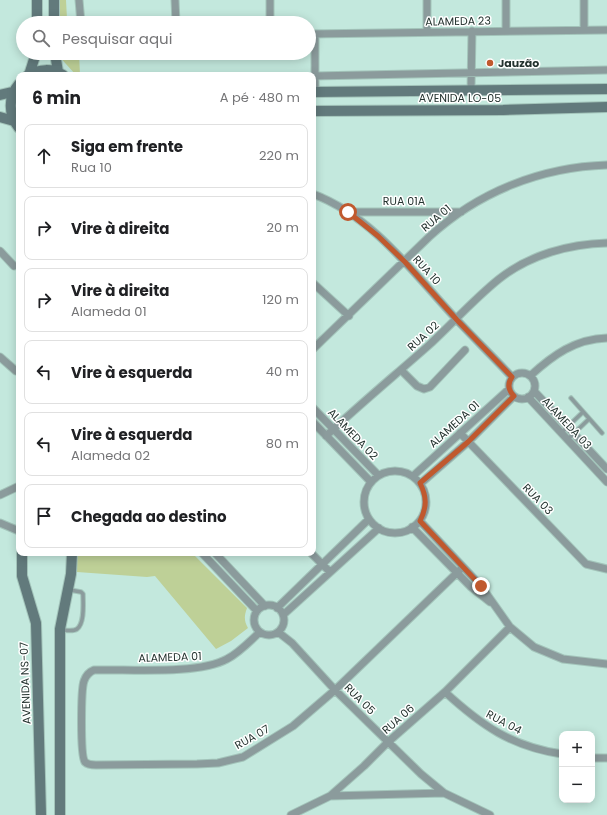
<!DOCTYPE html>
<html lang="pt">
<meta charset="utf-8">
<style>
body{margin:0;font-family:Poppins,sans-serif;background:#f6f6f6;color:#202124}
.controls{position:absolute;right:12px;bottom:12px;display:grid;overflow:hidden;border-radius:8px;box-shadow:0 2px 10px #0003}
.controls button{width:36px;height:36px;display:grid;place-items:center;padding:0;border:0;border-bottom:1px solid #e0e0e0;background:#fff;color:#202124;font:20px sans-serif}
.stop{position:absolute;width:12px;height:12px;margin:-9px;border:3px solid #c0592e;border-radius:50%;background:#fff}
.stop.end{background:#c0592e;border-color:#fff;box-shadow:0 1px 4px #0008}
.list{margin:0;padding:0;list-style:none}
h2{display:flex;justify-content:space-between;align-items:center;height:52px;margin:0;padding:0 16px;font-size:17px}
h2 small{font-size:13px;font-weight:400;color:#757577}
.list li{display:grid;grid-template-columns:26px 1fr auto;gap:12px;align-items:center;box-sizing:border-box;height:64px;margin:0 8px 8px;padding:0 8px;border:1px solid #e0e0e0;border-radius:8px}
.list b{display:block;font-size:15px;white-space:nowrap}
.list p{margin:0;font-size:13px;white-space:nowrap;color:#757577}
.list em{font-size:13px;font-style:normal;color:#757577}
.icon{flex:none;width:22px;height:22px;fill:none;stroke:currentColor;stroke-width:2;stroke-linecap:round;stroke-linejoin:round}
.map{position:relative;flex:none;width:607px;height:815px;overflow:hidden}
.search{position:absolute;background:#fff;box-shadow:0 2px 10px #0003;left:16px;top:16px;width:300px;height:44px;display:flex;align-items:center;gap:10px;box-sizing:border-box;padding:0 14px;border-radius:22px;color:#757577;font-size:15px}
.panel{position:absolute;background:#fff;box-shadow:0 2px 10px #0003;left:16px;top:72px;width:300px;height:484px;border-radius:8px}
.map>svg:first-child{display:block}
.green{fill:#bed097}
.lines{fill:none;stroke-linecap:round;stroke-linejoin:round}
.lane-casing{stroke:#a3c4ba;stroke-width:5.5}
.street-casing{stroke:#a3c4ba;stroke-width:9}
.secondary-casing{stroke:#a3c4ba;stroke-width:12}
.lane{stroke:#8b9b9c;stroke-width:3.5}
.street{stroke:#8b9b9c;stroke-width:7}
.secondary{stroke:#627a7c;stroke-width:10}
.route{stroke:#c0592e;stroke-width:5}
.poi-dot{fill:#c0592e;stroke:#fff;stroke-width:1.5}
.labels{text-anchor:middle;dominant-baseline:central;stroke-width:3;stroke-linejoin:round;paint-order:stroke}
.street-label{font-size:11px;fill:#24332f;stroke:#fff}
.poi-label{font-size:11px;font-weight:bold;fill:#24332f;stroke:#fff;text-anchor:start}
</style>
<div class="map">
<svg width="607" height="815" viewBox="0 0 607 815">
<rect width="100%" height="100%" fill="#c3e8dd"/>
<path class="green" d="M 52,0 L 66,0 L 67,19 L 69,23 L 53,23 Z
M 56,53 L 79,53 L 80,75 L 76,75 Z
M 77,553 L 192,553 L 247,608 C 244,616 244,621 248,628 L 231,641 L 216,649 L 155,576 L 147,577 L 77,572 Z"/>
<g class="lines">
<g class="lane-casing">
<path id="lane" d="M 571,398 L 602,433
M 561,433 L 583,412
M 568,439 L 589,419
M 61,630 C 65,630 73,632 77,629 C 85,623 83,603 83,594 L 81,592 L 70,590"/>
</g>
<g class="street-casing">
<path id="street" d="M 79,0 L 81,23
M 175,0 L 176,23
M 427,0 L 427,32
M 506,0 L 506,31
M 270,23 L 270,0
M 584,30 L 584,0
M 309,34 L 607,30
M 315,34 L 315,92
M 313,76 L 607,70
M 471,90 L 472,31
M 313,194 C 374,217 414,274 457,320 C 475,339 494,358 512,377
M 348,212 L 461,212
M 0,251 L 14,266
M 313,283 L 349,316
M 313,349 L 429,237 C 478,192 541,167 607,165
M 0,357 L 16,371
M 401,370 L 417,386 L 424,389 L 430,387 L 465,350
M509 386a13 13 0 1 1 26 0a13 13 0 1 1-26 0Z
M 530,376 C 553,355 575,339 607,338
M 534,391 L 607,469
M 528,397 L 607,482
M 313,408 L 378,475
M 313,422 L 371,482
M 460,433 L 586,564 L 607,569
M 326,436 C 359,405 394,376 428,346 C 452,324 474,299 499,279 C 529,255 569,244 607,243
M364 502a31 31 0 1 1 62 0a31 31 0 1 1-62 0Z
M 413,476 L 509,389
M 421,483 L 468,442 L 514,396
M 0,495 L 19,486
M 420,521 L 481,586 L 510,627 L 534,647 L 563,659 L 607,664
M 0,523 L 19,531
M 412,527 L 471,587 L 490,602
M 202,553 L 257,611
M 215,553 L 265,606
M 311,553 L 330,572
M254 620a15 15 0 1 1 30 0a15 15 0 1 1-30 0Z
M 277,608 L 369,519
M 283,615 L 379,528
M 260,632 C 250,641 239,653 227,659 C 198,675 129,669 94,670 C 89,672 86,675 84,681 C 81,689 80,756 85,762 C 88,765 92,765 96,765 L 197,764 L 218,763 L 243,757 L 293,726 L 335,690 L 463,567
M 278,632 L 292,643 L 335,690 L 421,774 L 444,793 L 490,815
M 445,692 C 481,725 512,747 562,754
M 592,758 L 607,758
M 330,796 L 444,793
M 291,815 L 330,796 L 364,766 L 388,742 L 445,692 L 510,627"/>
</g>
<g class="secondary-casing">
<path id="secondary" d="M 37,23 L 37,0
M 54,23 L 54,0
M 55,53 L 58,72
M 28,75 C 39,69 52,68 63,75
M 29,75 L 36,53
M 19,84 C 8,97 8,114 19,128
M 313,92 L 607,89
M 0,95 L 12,92
M 313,111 L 503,110 L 607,107
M 0,117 L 14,121
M 22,553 L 22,576 L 36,623 L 41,815
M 60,815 L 60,629 L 71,574 L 72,553"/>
</g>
<use href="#lane" class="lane"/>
<use href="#street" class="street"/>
<use href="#secondary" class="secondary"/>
</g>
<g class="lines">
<path class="route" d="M 348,212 L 378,236 L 405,262 L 457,320 L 512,377 C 507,384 508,390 514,396 L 468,442 L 420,483 C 427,497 427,507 420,521 L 481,586"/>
</g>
<circle class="poi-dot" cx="490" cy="63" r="4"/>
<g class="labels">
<g class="street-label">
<text transform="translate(458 21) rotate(-1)">ALAMEDA 23</text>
<text x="460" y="98">AVENIDA LO-05</text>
<text x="404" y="201">RUA 01A</text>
<text transform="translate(436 218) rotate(-40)">RUA 01</text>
<text transform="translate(427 270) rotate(48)">RUA 10</text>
<text transform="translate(423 336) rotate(-42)">RUA 02</text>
<text transform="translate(567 423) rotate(47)">ALAMEDA 03</text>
<text transform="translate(454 424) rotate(-42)">ALAMEDA 01</text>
<text transform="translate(353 434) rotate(46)">ALAMEDA 02</text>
<text transform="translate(538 499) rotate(46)">RUA 03</text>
<text transform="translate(170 657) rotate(-2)">ALAMEDA 01</text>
<text transform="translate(25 683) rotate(-92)">AVENIDA NS-07</text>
<text transform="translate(360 699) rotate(45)">RUA 05</text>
<text transform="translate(398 719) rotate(-41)">RUA 06</text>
<text transform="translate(504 722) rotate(28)">RUA 04</text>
<text transform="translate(252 737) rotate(-29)">RUA 07</text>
</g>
<g class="poi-label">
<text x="498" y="63">Jauzão</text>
</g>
</g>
</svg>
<div class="controls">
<button>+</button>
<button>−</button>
</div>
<div class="stop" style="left:348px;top:212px"></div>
<div class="stop end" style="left:481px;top:586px"></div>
<div class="search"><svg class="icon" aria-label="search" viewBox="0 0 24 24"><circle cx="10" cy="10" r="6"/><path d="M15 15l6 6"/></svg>Pesquisar aqui</div>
<section class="panel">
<h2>6 min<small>A pé · 480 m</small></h2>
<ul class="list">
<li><svg class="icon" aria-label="ahead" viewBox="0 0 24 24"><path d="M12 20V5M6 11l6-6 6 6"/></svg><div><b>Siga em frente</b><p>Rua 10</p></div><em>220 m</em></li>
<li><svg class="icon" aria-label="right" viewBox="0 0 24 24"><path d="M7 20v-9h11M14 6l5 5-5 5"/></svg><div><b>Vire à direita</b></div><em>20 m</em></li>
<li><svg class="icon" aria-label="right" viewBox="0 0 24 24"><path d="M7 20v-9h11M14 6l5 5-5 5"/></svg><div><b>Vire à direita</b><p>Alameda 01</p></div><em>120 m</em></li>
<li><svg class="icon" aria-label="left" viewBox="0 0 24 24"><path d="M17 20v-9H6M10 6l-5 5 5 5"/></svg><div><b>Vire à esquerda</b></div><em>40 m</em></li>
<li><svg class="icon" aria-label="left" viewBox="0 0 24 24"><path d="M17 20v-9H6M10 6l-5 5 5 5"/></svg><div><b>Vire à esquerda</b><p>Alameda 02</p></div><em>80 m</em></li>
<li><svg class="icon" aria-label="arrive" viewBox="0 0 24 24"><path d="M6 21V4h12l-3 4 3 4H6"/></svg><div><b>Chegada ao destino</b></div></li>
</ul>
</section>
</div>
